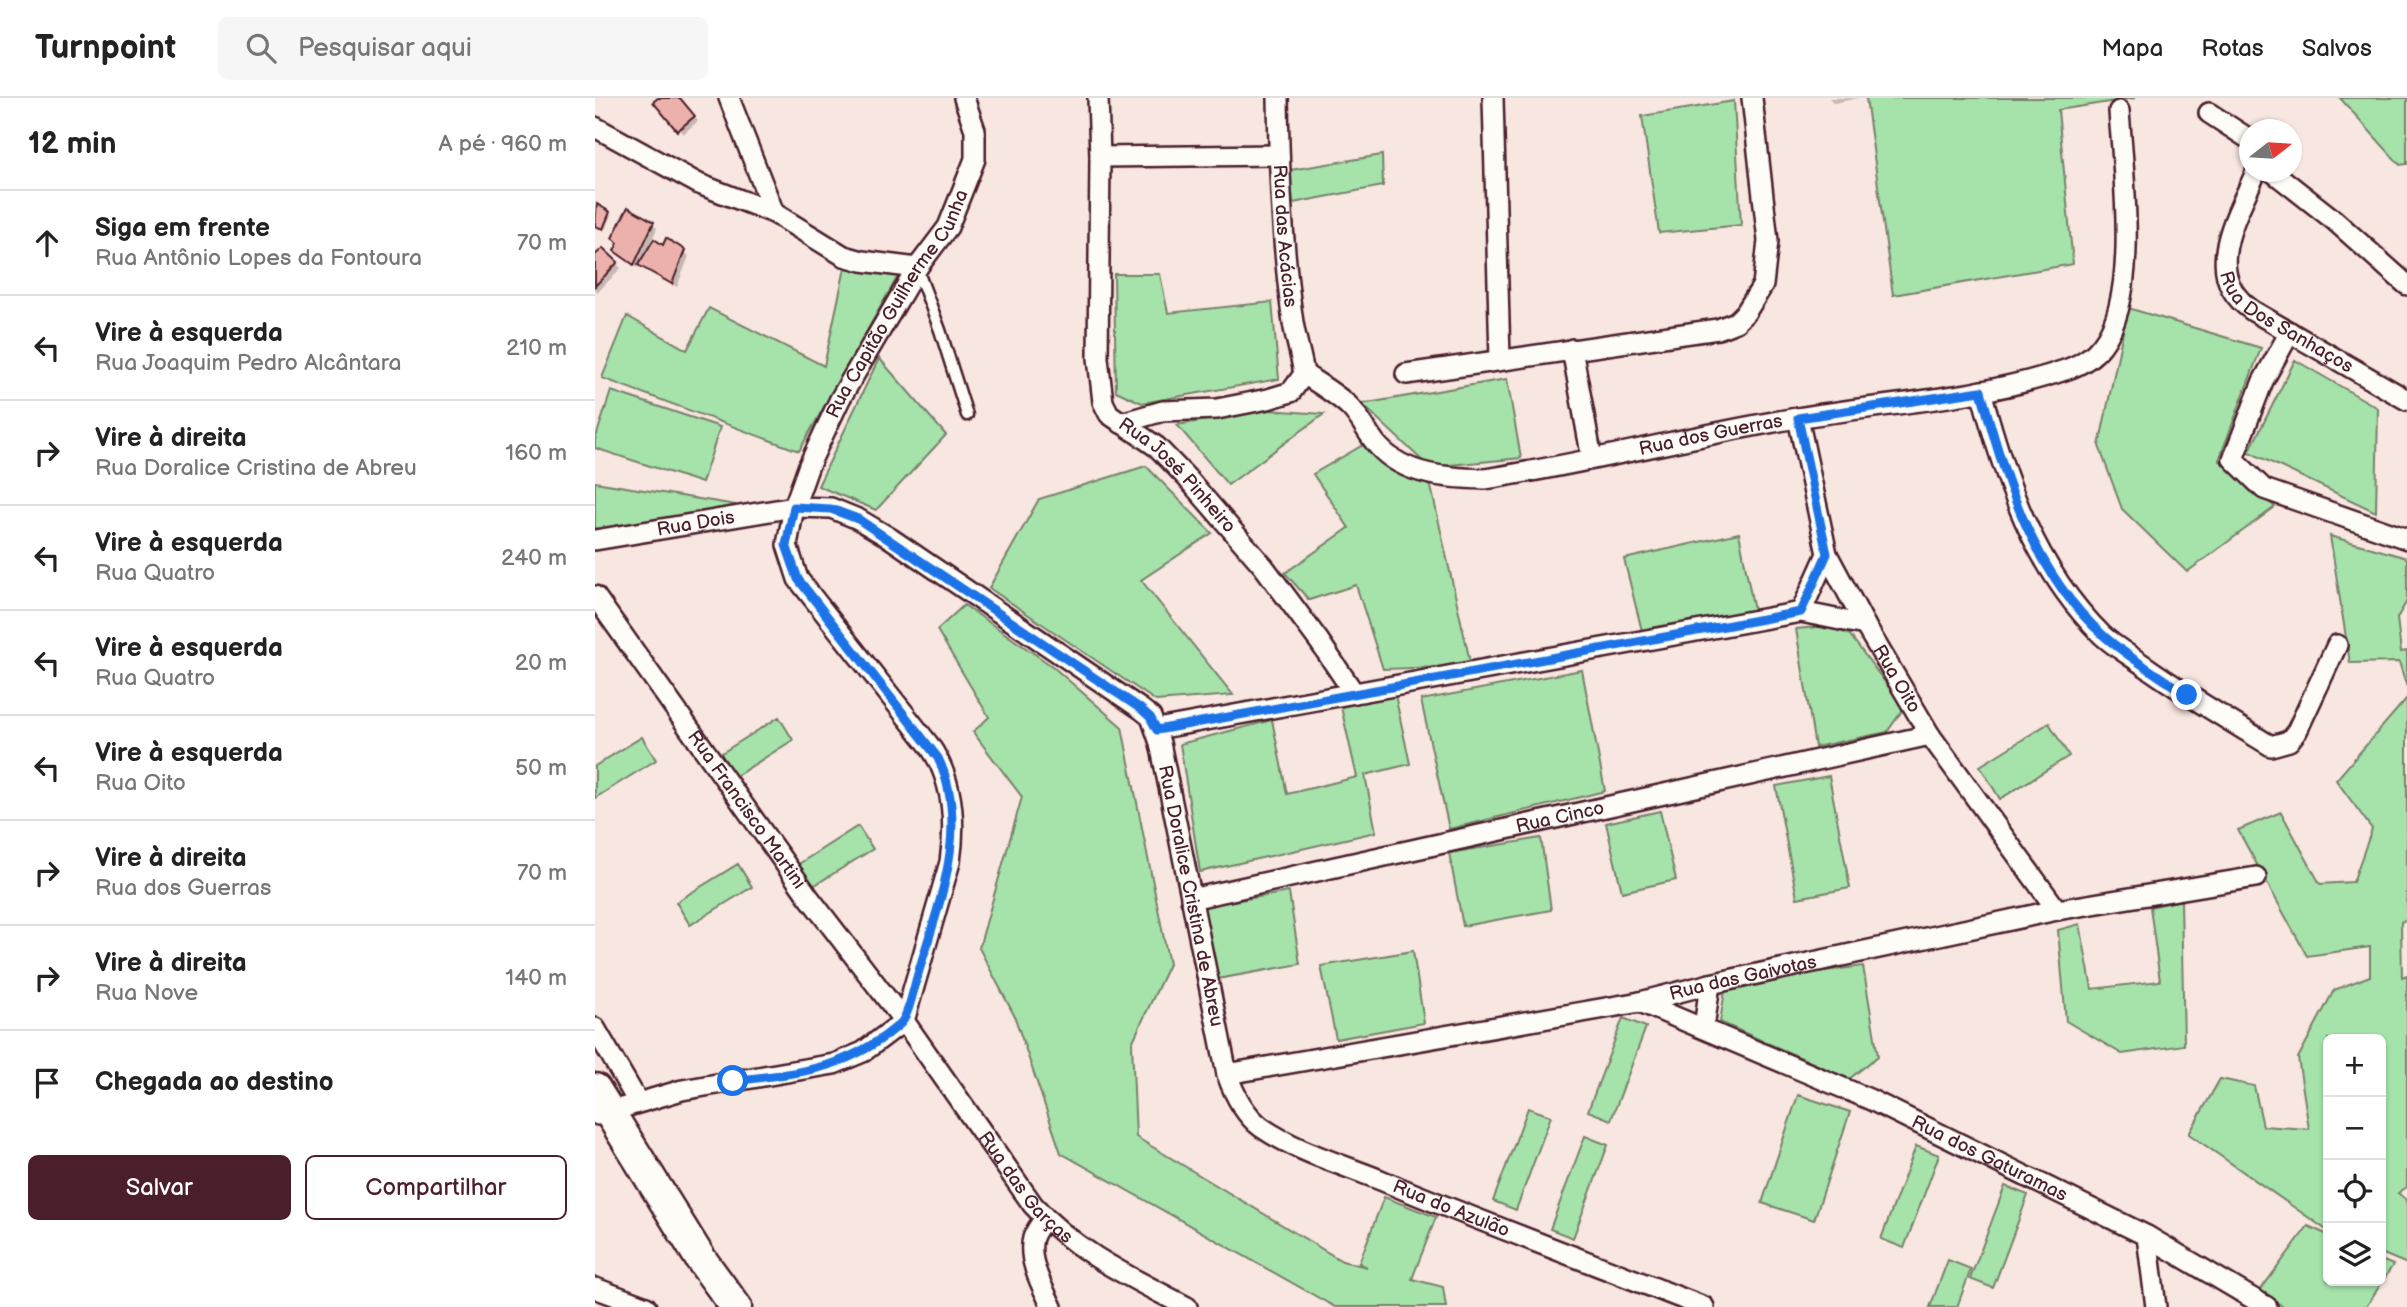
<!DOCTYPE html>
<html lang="pt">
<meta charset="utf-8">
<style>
body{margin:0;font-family:"Balsamiq Sans",sans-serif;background:#f6f6f6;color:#222}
.controls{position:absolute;right:21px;bottom:21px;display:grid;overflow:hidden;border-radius:10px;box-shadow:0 2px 5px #0004}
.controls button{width:63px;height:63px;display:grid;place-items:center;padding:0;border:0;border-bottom:2px solid #e0e0e0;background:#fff;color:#222;font:35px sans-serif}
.compass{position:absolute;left:1644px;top:21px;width:63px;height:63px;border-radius:50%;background:#fff;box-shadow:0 2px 5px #0004;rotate:73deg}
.stop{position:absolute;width:21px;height:21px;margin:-16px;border:5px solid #1a73e8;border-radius:50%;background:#fff}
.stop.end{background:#1a73e8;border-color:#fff;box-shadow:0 2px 7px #0008}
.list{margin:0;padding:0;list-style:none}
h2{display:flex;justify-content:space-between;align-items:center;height:91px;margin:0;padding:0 28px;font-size:30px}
h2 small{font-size:23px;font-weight:400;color:#767676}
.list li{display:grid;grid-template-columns:46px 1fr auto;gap:21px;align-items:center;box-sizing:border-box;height:105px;padding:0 28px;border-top:2px solid #e0e0e0}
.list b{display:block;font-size:26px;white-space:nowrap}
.list p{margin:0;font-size:23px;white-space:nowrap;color:#767676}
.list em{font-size:23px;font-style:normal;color:#767676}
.actions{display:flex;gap:14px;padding:21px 28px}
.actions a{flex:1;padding:16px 0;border:2px solid #4a1f2b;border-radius:10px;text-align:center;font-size:24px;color:#4a1f2b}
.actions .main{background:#4a1f2b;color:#fff}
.icon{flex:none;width:38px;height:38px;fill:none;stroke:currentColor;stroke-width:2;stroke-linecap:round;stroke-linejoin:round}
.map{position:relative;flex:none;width:1812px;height:1209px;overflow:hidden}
header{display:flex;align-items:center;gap:42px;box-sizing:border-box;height:98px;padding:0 35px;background:#fff;border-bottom:2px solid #e0e0e0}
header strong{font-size:33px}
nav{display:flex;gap:38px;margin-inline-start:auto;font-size:24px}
.search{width:490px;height:63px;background:#f6f6f6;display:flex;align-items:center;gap:18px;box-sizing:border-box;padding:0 24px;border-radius:10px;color:#767676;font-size:26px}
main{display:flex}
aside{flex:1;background:#fff}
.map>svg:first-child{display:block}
.green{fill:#a5e3ab;stroke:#78816b;stroke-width:2}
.shadow{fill:#0003}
.building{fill:#ecb1ab;stroke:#4a1f2b;stroke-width:2}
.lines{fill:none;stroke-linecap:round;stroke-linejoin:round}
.lane-casing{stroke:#4a1f2b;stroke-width:15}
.street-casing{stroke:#4a1f2b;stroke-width:24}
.primary-casing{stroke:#4a1f2b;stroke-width:35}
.lane{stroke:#fdfcf7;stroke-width:10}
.street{stroke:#fdfcf7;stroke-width:19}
.primary{stroke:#fdfcf7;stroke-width:30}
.route{stroke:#1a73e8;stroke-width:9}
.labels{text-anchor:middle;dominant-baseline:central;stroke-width:6;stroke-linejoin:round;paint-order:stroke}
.street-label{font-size:19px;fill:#4a1f2b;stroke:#fdfcf7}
</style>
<header>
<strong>Turnpoint</strong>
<div class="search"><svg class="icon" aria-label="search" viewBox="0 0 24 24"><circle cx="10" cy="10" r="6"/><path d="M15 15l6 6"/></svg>Pesquisar aqui</div>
<nav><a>Mapa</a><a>Rotas</a><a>Salvos</a></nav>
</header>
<main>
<aside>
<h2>12 min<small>A pé · 960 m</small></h2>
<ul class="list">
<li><svg class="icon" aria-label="ahead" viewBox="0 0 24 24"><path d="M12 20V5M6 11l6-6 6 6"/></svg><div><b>Siga em frente</b><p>Rua Antônio Lopes da Fontoura</p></div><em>70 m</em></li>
<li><svg class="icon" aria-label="left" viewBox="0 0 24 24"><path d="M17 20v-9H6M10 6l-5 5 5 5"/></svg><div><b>Vire à esquerda</b><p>Rua Joaquim Pedro Alcântara</p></div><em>210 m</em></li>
<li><svg class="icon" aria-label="right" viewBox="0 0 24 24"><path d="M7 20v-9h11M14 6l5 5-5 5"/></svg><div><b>Vire à direita</b><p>Rua Doralice Cristina de Abreu</p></div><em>160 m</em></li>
<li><svg class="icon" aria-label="left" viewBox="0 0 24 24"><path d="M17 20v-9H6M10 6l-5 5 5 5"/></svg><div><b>Vire à esquerda</b><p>Rua Quatro</p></div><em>240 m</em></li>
<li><svg class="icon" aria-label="left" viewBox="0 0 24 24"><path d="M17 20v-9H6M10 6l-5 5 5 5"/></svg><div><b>Vire à esquerda</b><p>Rua Quatro</p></div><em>20 m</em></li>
<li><svg class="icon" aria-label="left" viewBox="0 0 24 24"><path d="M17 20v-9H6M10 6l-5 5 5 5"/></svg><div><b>Vire à esquerda</b><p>Rua Oito</p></div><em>50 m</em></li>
<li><svg class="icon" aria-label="right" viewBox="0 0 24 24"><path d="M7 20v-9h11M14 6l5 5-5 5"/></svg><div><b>Vire à direita</b><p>Rua dos Guerras</p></div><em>70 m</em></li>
<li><svg class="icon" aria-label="right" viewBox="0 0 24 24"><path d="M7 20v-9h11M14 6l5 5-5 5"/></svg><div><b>Vire à direita</b><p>Rua Nove</p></div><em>140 m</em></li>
<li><svg class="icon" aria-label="arrive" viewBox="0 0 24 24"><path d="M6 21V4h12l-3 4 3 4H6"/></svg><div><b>Chegada ao destino</b></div></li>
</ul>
<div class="actions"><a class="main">Salvar</a><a>Compartilhar</a></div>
</aside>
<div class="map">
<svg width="1812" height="1209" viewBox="0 0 1812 1209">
<rect width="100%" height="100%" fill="#f8e6e0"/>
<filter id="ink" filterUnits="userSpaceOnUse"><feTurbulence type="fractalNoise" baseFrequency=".0143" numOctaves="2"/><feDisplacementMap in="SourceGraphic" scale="14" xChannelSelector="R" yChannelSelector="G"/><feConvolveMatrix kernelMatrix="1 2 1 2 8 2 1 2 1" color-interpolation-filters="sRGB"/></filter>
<g filter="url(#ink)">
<path class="green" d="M 1271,0 L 1540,0 L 1463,12 L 1478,166 L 1298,197 Z
M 1745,0 L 1812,0 L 1812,66 L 1805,67 Z
M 1139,3 L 1146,127 L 1064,135 L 1047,18 Z
M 787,57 L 788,88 L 698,105 L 695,72 Z
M 250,170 L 303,178 L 204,353 L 7,280 L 32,218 L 92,252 L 114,210 L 229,268 Z
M 519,176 L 565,176 L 573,215 L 677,204 L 684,281 L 547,305 L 521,293 Z
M 1533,210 L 1666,250 L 1624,362 L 1680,409 L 1592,474 L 1527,411 L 1504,348 Z
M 284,260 L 351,337 L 281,412 L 223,388 Z
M 1700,262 L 1783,310 L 1781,414 L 1654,354 Z
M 912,281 L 926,360 L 834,369 L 767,306 Z
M 16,293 L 125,329 L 107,385 L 0,350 L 0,342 Z
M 673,312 L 729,316 L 633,387 L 582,327 Z
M 768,347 L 836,389 L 876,568 L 788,571 L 761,487 L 714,502 L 690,475 L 754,430 L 718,376 Z
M 551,368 L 617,435 L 546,482 L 638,597 L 561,603 L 394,490 L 444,401 Z
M 0,384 L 141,407 L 0,435 Z
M 1144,435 L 1159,513 L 1047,533 L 1029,461 Z
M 1735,438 L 1812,460 L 1812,503 L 1802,520 L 1806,554 L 1812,553 L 1812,589 L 1804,564 L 1755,565 Z
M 369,507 L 457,568 L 527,629 L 574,866 L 537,945 L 541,1039 L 747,1163 L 772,1169 L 764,1165 L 789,1099 L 841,1119 L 817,1181 L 848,1189 L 851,1209 L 740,1209 L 466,1055 L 419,917 L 384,850 L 427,699 L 378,634 L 394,619 L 342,532 Z
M 1235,528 L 1255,537 L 1309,610 L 1292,634 L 1220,649 L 1201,531 Z
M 987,572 L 1010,693 L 854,731 L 826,602 Z
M 800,597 L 815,666 L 770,677 L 781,734 L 605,774 L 585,646 L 677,622 L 692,696 L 762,679 L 746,609 Z
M 1812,600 L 1812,821 L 1806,824 L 1807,879 L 1812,877 L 1812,1089 L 1803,1095 L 1812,1102 L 1812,1166 L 1786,1155 L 1786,941 L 1733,941 L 1733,1133 L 1594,1036 L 1625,981 L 1659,988 L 1668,1028 L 1714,1031 L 1703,960 L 1739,892 L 1775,878 L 1775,849 L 1712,858 L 1643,732 L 1686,714 L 1725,786 L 1758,784 L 1777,731 L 1741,682 Z
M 184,619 L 198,642 L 136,681 L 122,658 Z
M 1454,625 L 1474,658 L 1405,701 L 1385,668 Z
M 47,639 L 61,662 L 0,700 L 0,668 Z
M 1234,678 L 1255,790 L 1202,800 L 1181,688 Z
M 1065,713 L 1081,782 L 1027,794 L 1011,725 Z
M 263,728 L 278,751 L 215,790 L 202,767 Z
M 946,740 L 956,812 L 868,828 L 854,755 Z
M 143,766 L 157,789 L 95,827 L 81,804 Z
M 694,794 L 705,866 L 617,882 L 602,809 Z
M 1586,802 L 1589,947 L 1527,956 L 1471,923 L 1463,832 L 1485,826 L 1497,891 L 1565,883 L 1555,809 Z
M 818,853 L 829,925 L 741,941 L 726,868 Z
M 1268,868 L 1283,958 L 1254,981 L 1125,924 L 1131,886 Z
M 1028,920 L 1051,929 L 1016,1022 L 993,1013 Z
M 1203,997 L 1255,1014 L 1219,1122 L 1167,1105 Z
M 933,1010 L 956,1018 L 921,1112 L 898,1103 Z
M 990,1038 L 1013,1047 L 978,1140 L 955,1131 Z
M 1321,1048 L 1344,1057 L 1309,1150 L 1286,1141 Z
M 1410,1088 L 1433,1097 L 1398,1190 L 1375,1181 Z
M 1713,1128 L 1733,1137 L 1733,1183 L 1786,1183 L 1786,1162 L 1798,1167 L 1771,1209 L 1689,1209 L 1664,1194 Z
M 1353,1162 L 1376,1171 L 1362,1209 L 1335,1209 Z"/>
<path class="shadow" d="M 66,0 L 84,0 L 103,23 L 88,36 Z
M 1234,0 L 1264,0 L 1239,5 Z
M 2,109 L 16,117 L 10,132 L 0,128 Z
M 58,126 L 62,130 L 57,142 L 69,150 L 89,154 L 94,158 L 82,189 L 45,167 L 43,170 L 26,157 Z
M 8,152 L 26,170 L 3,194 L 0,192 L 0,160 Z"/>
<path class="building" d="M 63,0 L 85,0 L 100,18 L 82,33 L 58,4 Z
M 2,106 L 15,114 L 8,131 L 0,128 Z
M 33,109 L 59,124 L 39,167 L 19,153 L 23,145 L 17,140 Z
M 71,140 L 90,152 L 77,186 L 43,167 L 59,141 L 68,147 Z
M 8,150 L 23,164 L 0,188 L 0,157 Z"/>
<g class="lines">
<g class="lane-casing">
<path id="lane" d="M 322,171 L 345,232 L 372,317"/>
</g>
<g class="street-casing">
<g id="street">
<path d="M 134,0 L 179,115"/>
<path id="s1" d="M 503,0 L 505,59 L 503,260 L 508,304 L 514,316 L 562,349 L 593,381 L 669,469 L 724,543 L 759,595"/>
<path id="s2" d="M 683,0 C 684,72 687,146 697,217 C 699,237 706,256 709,276"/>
<path d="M 898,0 L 905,261"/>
<path d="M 1614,15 L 1654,41"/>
<path d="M 0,29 L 104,86 L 179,115 L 249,158 L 267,163 L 322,170"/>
<path d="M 505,59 L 684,57"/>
<path id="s3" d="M 1661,74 C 1642,118 1604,177 1658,213 L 1812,302"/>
<path d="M 1678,74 L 1739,122 L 1812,187"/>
<path d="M 1695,234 L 1668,283 L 1638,361 L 1669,391 L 1812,441"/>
<path d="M 977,251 L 997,361"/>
<path id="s4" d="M 709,276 C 724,286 741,296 754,308 C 766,319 772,336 783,348 C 810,378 853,380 890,381 C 995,365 1098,337 1202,320 C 1292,305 1387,301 1473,271 C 1487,266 1498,259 1507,247 C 1545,199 1528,73 1524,13"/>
<path d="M 811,276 L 1123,231 L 1141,224 L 1151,214 L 1168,187 L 1173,143 L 1157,0"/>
<path d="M 1386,293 C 1410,382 1439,470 1507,537 C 1520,549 1536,558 1550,568 C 1591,597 1633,622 1676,648 L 1694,643 L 1702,633 L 1742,547"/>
<path id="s5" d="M 1203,320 L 1232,456 L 1270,527 L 1335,637 L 1462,812"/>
<path d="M 526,325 L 568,313 L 622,311 L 673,301 L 696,294 L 709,276"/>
<path id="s6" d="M 0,442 L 199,409 L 236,410 L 263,421 L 295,440 L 546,611 L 556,619 L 565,645 L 632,976 C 639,996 649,1016 666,1029 C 700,1053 749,1067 788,1083 C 894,1127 1002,1167 1109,1209"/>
<path id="s7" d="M 0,498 L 213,798 L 309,923 L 438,1107 C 480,1154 537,1180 592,1209"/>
<path d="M 1206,514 L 1270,527"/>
<path d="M 562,631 C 776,592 991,555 1206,514 L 1232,456"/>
<path id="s8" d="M 596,801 L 1335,637"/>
<path id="s9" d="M 1045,904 L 1274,1001 L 1552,1138 L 1672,1209"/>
<path id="s10" d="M 309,923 L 355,764 C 361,723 358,681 334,647 L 203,481 L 192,447 L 199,409 L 214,367 L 245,301 L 322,170 L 353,129 L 380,61 L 380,32 L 369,0"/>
<path d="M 0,930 L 43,1004"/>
<path d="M 1109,930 L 1115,886"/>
<path id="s11" d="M 632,976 L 1045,904 L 1115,886 L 1462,812 L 1661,779"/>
<path d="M 3,1017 L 87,992 L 239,966 L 268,954 L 309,923"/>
<path d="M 450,1120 C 446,1126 440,1133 438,1140 C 432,1162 448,1190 457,1209"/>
<path d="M 1552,1138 L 1561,1209"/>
<path d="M 0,1190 L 51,1209"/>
</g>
</g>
<g class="primary-casing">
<path id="primary" d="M 0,991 L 105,1160 L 141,1209"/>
</g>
<use href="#lane" class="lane"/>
<use href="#street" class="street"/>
<use href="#primary" class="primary"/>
</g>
</g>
<g class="lines" filter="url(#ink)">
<path class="route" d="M 138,983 C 206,974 251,973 305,926 C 314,918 319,888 323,876 C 343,807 376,730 343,660 L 203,481 L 191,447 L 199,409 L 236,411 L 263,421 L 546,611 L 555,619 L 562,632 C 776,592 991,555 1206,514 L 1232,456 L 1203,320 L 1386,293 C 1410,381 1438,475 1509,538 C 1534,560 1565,578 1592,597"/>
</g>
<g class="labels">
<g class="street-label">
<text stroke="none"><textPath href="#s2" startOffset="138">Rua das Acácias</textPath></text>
<text stroke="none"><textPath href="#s10" startOffset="802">Rua Capitão Guilherme Cunha</textPath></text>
<text stroke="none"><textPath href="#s3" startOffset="187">Rua Dos Sanhaços</textPath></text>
<text stroke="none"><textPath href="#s4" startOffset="450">Rua dos Guerras</textPath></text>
<text stroke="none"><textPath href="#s1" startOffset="410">Rua José Pinheiro</textPath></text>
<text stroke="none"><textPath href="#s6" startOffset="102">Rua Dois</textPath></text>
<text stroke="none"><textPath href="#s5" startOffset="282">Rua Oito</textPath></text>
<text stroke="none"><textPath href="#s7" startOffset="262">Rua Francisco Martini</textPath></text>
<text stroke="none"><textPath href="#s8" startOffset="378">Rua Cinco</textPath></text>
<text stroke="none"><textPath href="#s6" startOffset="805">Rua Doralice Cristina de Abreu</textPath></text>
<text stroke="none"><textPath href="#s11" startOffset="525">Rua das Gaivotas</textPath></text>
<text stroke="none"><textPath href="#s9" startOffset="383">Rua dos Gaturamas</textPath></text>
<text stroke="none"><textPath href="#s7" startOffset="732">Rua das Garças</textPath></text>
<text stroke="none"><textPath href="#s6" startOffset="1258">Rua do Azulão</textPath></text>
</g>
</g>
</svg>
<div class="controls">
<button>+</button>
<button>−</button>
<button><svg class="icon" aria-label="locate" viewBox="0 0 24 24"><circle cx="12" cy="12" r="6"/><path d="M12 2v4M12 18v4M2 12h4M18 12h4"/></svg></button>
<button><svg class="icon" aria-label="layers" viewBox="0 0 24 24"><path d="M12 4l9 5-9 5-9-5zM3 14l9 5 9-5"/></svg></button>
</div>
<svg class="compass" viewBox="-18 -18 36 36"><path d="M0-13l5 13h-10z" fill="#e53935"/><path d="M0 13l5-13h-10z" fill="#767676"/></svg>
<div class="stop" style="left:138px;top:983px"></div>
<div class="stop end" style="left:1592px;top:597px"></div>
</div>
</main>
